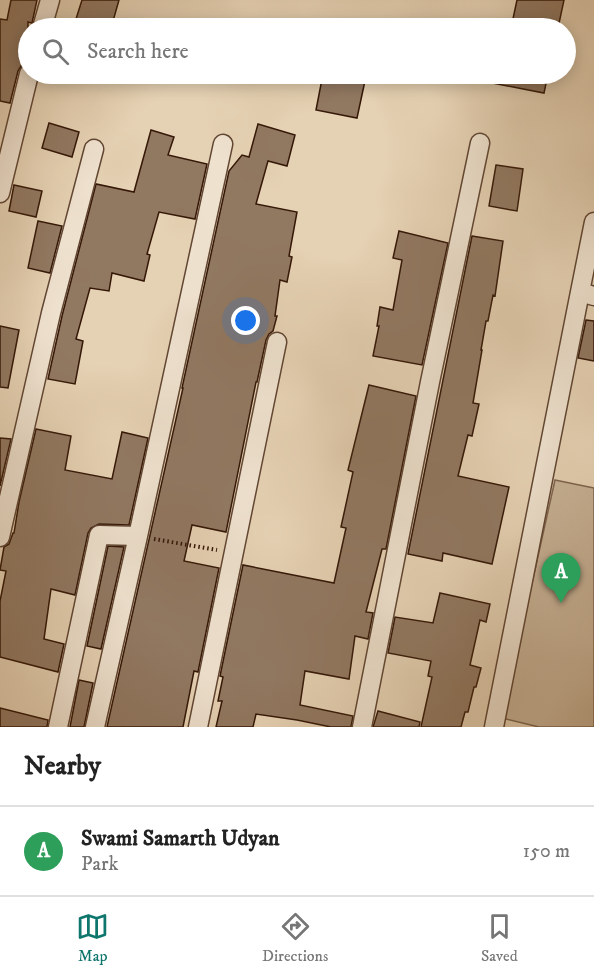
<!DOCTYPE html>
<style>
body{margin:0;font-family:"IM FELL DW Pica",serif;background:#f2f2f2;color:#222}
.you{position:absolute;left:246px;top:321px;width:21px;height:21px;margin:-15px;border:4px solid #fff;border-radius:50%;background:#1a73e8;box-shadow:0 0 0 9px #1a73e833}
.badge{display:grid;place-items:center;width:39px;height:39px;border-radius:50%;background:#0f766e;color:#fff;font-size:20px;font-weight:700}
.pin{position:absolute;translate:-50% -50px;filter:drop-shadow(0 2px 3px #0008)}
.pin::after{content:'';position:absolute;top:32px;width:21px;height:18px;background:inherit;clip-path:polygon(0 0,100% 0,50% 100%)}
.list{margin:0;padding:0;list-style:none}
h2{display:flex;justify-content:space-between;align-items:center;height:78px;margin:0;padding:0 24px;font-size:26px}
h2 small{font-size:20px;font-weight:400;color:#767676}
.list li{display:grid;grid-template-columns:39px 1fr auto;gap:18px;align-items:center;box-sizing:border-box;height:90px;padding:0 24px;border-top:2px solid #e0e0e0}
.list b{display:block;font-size:22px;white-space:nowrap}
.list p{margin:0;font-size:20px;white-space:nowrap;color:#767676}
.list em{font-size:20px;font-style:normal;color:#767676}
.icon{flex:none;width:33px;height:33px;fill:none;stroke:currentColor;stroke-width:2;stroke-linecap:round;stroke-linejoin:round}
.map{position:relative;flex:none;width:594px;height:727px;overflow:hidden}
.search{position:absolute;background:#fff;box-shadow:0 3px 15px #0003;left:18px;right:18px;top:18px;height:66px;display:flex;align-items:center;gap:15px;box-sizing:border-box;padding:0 21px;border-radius:33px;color:#767676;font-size:22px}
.sheet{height:168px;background:#fff}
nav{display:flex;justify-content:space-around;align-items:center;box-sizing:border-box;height:84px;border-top:2px solid #e0e0e0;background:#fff;font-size:16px;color:#767676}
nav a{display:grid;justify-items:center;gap:3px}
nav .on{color:#0f766e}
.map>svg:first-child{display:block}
.green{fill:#c7b296;stroke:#7e654f;stroke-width:1.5}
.building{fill:#917861;stroke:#351808;stroke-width:1.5}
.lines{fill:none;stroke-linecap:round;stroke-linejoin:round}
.street-casing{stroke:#614633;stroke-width:21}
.path{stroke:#351808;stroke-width:4;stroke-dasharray:1.5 3;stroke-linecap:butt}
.street{stroke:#eee1ce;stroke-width:18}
</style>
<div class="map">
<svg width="594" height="727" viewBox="0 0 594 727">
<rect width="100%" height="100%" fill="#e5d1b3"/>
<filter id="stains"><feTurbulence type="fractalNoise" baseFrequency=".00333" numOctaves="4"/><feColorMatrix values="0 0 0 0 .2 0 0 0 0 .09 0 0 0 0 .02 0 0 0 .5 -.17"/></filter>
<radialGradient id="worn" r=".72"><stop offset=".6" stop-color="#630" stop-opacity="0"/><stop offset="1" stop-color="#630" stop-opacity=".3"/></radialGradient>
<path class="green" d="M 555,480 L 594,488 L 594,727 L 539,727 L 502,718 Z"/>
<path class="building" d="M 11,0 L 37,0 L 32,23 L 28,22 L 28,63 L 21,66 L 18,71 L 10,103 L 0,101 L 0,19 L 7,20 Z
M 82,0 L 119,0 L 111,28 L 76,19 Z
M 517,0 L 564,0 L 558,28 L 511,28 Z
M 323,74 L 353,74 L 366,76 L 357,118 L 316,110 Z
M 483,74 L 548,74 L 544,93 L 482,81 Z
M 49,123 L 79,132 L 72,157 L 42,148 Z
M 258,124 L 295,135 L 287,166 L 268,161 L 256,204 L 297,212 L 289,256 L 292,257 L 287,282 L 280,280 L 275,316 L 277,316 L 273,331 L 269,334 L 266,340 L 257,382 L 256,382 L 226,532 L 192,525 L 184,561 L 219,568 L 198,672 L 194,671 L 183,727 L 107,727 L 183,388 L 182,388 L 229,171 L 242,155 L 249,157 Z
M 151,130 L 174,137 L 168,155 L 207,164 L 195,219 L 159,212 L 147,254 L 150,255 L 144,281 L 112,273 L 109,291 L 90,288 L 76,339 L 83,341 L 75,384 L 48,379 L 62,316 L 96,184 L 134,192 Z
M 496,165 L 523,169 L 517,211 L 489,206 Z
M 14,185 L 42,191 L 36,217 L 9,211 Z
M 38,221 L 62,226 L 50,273 L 28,268 Z
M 399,231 L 448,243 L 422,365 L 373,356 L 379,326 L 377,326 L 380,307 L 393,310 L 402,260 L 393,258 Z
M 472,236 L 503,241 L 495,296 L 493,295 L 488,321 L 486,321 L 481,350 L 482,350 L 473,403 L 479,404 L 472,436 L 468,435 L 458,476 L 509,487 L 492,564 L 443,553 L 442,561 L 408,554 Z
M 586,320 L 594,321 L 594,361 L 578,358 Z
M 0,326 L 19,330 L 8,388 L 0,387 Z
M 369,385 L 416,396 L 386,549 L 382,549 L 366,612 L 373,613 L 368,639 L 355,636 L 349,679 L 305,671 L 300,705 L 353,716 L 351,727 L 331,727 L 297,720 L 256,714 L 253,727 L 216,727 L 222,701 L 218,701 L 223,677 L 220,676 L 243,565 L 334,583 L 346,528 L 341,527 L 353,472 L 348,470 Z
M 36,429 L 71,436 L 65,470 L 112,479 L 122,432 L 148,438 L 129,525 L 99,524 L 91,528 L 88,533 L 75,595 L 51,589 L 44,639 L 64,644 L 58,672 L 0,657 L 0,601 L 6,571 L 0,570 L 4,547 L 9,544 L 13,533 L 14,533 L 19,502 Z
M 0,438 L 11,439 L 0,486 Z
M 108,546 L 124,547 L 101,649 L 87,646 Z
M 440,593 L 490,604 L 486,622 L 480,620 L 470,665 L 481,668 L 476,687 L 474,687 L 468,712 L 465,712 L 461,727 L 421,727 L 432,677 L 428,676 L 431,661 L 388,653 L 395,617 L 433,623 Z
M 79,680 L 93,683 L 84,727 L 70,727 Z
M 0,708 L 48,720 L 47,727 L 0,727 Z
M 378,711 L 420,722 L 419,727 L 373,727 Z"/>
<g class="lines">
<g class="street-casing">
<path id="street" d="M 42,28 L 50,0
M 0,193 L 29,74
M 594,222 L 580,292 L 594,296
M 0,537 L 51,313 L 94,149
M 58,727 L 99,535 L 138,536
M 95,727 L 138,536 L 223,144
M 198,727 L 277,342
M 362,727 L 430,382 L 480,143
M 494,727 L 580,292"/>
</g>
<path class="path" d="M 154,539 L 217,550"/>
<use href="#street" class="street"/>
</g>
<rect width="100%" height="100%" filter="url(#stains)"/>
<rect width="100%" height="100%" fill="url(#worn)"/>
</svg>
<div class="you"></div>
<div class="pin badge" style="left:561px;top:603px;background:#2e9e5b">A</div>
<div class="search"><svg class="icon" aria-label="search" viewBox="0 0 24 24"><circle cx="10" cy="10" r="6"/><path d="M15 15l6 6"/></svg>Search here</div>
</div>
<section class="sheet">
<h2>Nearby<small></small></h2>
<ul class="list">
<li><span class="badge" style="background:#2e9e5b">A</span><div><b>Swami Samarth Udyan</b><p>Park</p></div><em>150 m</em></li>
</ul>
</section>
<nav>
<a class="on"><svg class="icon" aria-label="map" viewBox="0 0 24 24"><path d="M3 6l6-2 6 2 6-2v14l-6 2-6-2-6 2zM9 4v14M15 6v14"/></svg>Map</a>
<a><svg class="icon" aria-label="directions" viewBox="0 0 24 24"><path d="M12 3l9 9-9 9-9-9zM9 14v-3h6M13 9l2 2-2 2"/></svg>Directions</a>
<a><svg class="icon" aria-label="saved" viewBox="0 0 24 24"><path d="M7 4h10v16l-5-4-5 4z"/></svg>Saved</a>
</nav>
